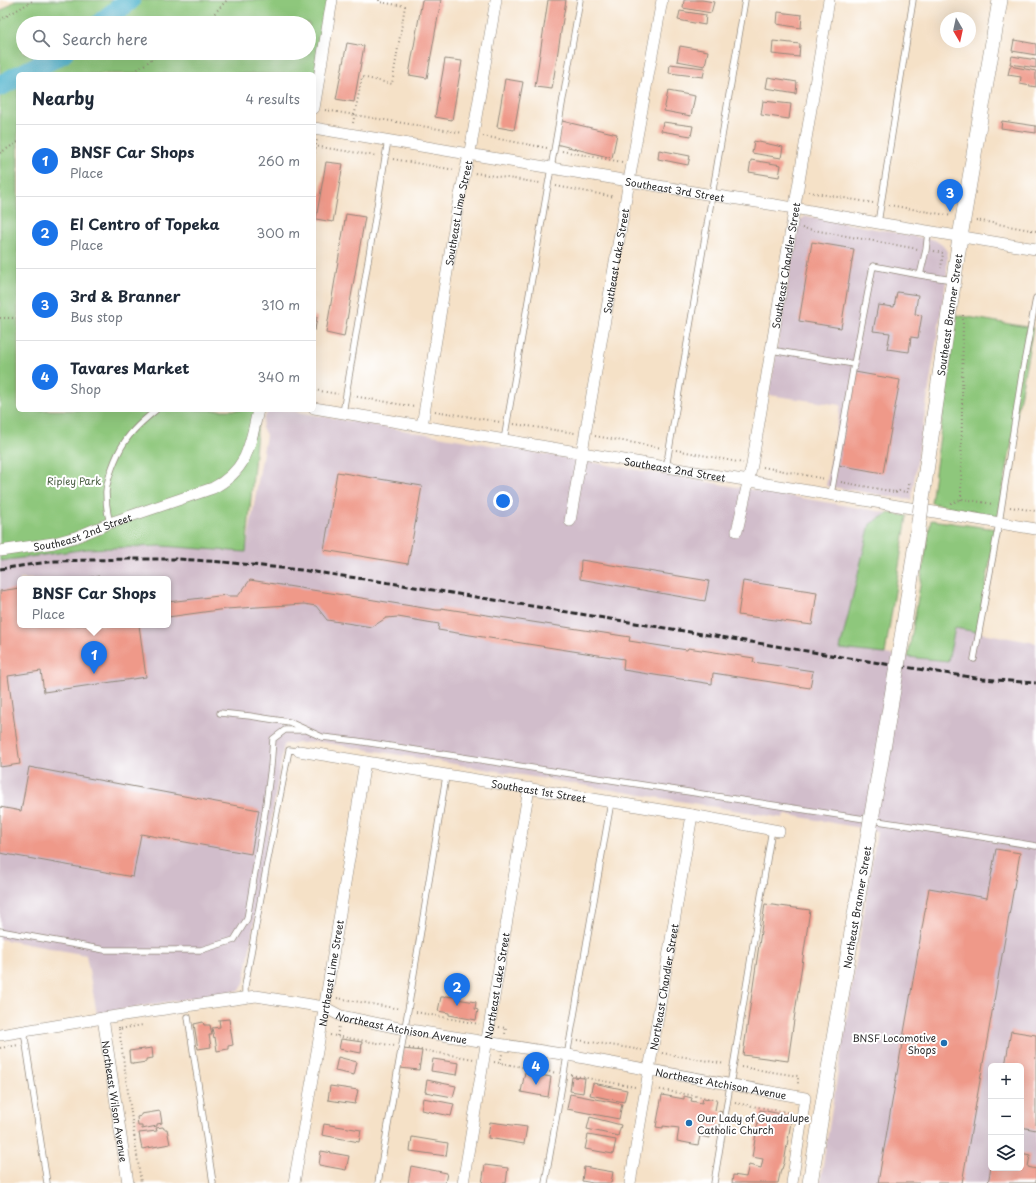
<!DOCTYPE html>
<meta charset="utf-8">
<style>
body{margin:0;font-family:"Playpen Sans",sans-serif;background:#f2f2f3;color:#1f2937}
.controls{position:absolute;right:12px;bottom:12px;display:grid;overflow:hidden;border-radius:6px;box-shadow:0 4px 16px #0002}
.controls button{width:36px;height:36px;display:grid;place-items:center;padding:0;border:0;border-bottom:1px solid #e0e1e3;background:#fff;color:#1f2937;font:20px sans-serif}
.compass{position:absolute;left:940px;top:12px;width:36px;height:36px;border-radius:50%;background:#fff;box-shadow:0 4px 16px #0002;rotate:171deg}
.you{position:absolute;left:503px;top:501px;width:14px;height:14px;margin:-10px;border:3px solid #fff;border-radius:50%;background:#1a73e8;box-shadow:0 0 0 6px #1a73e833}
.badge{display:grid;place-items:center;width:26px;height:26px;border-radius:50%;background:#1a73e8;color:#fff;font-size:13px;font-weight:700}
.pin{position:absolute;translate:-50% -33px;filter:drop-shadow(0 1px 2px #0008)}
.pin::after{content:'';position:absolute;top:21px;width:14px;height:12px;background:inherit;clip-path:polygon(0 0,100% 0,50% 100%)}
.popup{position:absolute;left:17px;top:576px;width:154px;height:52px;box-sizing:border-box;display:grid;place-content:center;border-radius:6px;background:#fff;filter:drop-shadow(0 1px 3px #0005);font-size:13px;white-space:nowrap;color:#747a83}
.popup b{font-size:15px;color:#1f2937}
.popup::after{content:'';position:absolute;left:50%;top:100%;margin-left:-8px;border:8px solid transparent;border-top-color:#fff}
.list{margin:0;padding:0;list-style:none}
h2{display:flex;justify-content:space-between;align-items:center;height:52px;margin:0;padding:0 16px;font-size:17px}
h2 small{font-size:13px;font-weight:400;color:#747a83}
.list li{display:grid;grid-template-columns:26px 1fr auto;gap:12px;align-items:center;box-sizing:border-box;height:72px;padding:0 16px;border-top:1px solid #e0e1e3}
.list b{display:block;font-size:15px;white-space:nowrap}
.list p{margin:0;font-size:13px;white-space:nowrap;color:#747a83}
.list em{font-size:13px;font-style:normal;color:#747a83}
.icon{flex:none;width:22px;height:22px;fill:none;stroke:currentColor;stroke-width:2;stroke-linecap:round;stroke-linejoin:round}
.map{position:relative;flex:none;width:1036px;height:1183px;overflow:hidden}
.search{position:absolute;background:#fff;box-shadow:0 4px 16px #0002;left:16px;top:16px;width:300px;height:44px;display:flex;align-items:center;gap:10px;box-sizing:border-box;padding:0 14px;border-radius:22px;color:#747a83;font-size:15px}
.panel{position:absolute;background:#fff;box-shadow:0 4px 16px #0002;left:16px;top:72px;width:300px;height:340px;border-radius:6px}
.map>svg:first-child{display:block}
.industrial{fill:#d1bdcb;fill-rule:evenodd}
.green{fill:#8ec77b;stroke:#5c7953;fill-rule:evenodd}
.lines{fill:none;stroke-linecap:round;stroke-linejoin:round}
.river{stroke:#4fb4cd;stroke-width:21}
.building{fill:#ef9989}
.lane-casing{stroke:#908679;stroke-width:7}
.street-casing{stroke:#908679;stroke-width:12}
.secondary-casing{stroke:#908679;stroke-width:16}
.path{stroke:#908679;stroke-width:2;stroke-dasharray:1 3;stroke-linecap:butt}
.lane{stroke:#fff;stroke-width:5.5}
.street{stroke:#fff;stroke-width:11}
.secondary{stroke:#fff;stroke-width:15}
.rail{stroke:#2b2b2b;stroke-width:3;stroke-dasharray:6 3;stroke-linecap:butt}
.secondary-bridge-casing{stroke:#908679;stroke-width:16;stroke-linecap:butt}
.secondary-bridge{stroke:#fff;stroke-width:15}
.poi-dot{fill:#1f6fb2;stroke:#fff;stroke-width:1.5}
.labels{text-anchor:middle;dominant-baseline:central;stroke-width:4;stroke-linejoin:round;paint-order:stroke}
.street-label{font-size:10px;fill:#2b2b2b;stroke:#fff}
.park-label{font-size:10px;fill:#4e6247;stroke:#fff}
.poi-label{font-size:10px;fill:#2b2b2b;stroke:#fff;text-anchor:end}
</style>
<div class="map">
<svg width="1036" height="1183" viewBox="0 0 1036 1183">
<rect width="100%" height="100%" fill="#fff"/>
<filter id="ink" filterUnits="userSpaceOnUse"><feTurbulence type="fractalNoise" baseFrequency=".025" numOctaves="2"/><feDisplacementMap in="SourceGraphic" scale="8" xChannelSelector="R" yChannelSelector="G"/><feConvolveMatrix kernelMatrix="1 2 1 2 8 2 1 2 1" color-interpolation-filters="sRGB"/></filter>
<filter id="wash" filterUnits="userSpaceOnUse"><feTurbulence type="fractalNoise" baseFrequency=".012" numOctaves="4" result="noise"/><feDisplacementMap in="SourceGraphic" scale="16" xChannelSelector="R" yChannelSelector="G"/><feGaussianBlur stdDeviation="0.9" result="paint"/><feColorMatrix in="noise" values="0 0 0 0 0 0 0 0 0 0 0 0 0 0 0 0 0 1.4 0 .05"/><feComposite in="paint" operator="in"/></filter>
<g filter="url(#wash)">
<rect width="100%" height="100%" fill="#f5e1c7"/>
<path class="industrial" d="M 807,216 L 935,240 L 942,245 L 947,251 L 947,276 L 911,500 L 826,486 L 841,405 L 769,395 L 798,222 L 801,219 Z
M 271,410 L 286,410 L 889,513 L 870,524 L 840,649 L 947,661 L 955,628 L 1036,643 L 1036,1183 L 820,1183 L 877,831 L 784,814 L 783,818 L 321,742 L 284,744 L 244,984 L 240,990 L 97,1014 L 86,955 L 0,939 L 0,559 L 87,549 L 161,546 L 246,552 L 266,435 L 262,428 L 264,418 L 269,411 ZM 20,579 L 168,579 L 168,625 L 20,625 ZM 991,1066 L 1021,1066 L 1021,1168 L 991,1168 Z"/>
<path class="green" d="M 16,0 L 328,0 L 314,84 L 314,74 L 18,74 L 18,410 L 259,410 L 246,552 L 161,546 L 87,549 L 0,561 L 0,12 ZM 23,23 L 309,23 L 309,53 L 23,53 Z
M 956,315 L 1033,328 L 998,516 L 931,503 Z
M 889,513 L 907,516 L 885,654 L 840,649 L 870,524 Z
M 931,520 L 996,529 L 977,632 L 955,628 L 948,661 L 908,657 Z"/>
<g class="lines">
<path class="river" d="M 101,23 L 130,0
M 23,74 L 63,53
M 0,86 L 18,76"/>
</g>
<g id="blocks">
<path class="building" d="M 422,0 L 441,0 L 427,78 L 409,75 Z
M 548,0 L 566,0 L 552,89 L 535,87 Z
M 684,0 L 702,0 L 714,2 L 711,13 L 683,8 Z
M 680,11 L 706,15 L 705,25 L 678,20 Z
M 778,12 L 802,15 L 801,28 L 777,24 Z
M 1014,40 L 1036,44 L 1036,55 L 1012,51 Z
M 773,41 L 800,44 L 799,57 L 772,54 Z
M 347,43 L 364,46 L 354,102 L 336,99 Z
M 680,46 L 708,51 L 705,66 L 677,61 Z
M 1012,56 L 1036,60 L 1036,68 L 1010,64 Z
M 445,59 L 462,61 L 452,120 L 435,117 Z
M 670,64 L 705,68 L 703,77 L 669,73 Z
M 1010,66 L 1036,71 L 1036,87 L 1020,84 L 1021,77 L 1008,75 Z
M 768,77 L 797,82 L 796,93 L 766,88 Z
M 505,79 L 523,82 L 514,130 L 497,127 Z
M 668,91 L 695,96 L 691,116 L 664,111 Z
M 763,101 L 791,104 L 789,119 L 761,115 Z
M 562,121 L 617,134 L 612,158 L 556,144 Z
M 1002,121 L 1036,126 L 1036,133 L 1001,128 Z
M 663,122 L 693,126 L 691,136 L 661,131 Z
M 754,141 L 783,147 L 781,158 L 752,153 Z
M 659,150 L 690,156 L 688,165 L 658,159 Z
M 751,160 L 781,165 L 779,177 L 749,172 Z
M 326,162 L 343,164 L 333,222 L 316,219 Z
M 346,214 L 365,217 L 344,337 L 326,333 Z
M 812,242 L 854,249 L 841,328 L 799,321 Z
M 897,292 L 918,295 L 915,314 L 922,315 L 918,338 L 911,337 L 909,352 L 887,349 L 890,333 L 873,331 L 878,305 L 894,307 Z
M 314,316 L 317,317 L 315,330 L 314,330 Z
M 855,372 L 900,380 L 883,473 L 838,465 Z
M 337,472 L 422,486 L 408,564 L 324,550 Z
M 581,560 L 709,581 L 705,601 L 580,579 Z
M 99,576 L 100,579 L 86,579 L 85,578 Z
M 250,580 L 436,610 L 441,610 L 441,608 L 630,637 L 629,641 L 687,650 L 688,648 L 754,658 L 753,662 L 813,671 L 810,688 L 713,673 L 712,684 L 623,670 L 624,659 L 438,630 L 439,624 L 398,617 L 386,618 L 372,627 L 327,620 L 316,606 L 304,604 L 226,609 L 168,617 L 168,602 L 227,595 L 227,596 L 238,596 Z
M 743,581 L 817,592 L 812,625 L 738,615 Z
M 20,588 L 20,625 L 139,625 L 146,677 L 44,692 L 41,671 L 8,676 L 20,764 L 0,767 L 0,591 Z
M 29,767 L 259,810 L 251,854 L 141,834 L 133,877 L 0,853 L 0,807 L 21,811 Z
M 996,849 L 1020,853 L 962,1183 L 878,1183 L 929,888 L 987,898 Z
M 765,904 L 810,910 L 788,1061 L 743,1055 Z
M 445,996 L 457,997 L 456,999 L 476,1002 L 475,1009 L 478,1010 L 476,1020 L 449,1015 L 449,1013 L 438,1011 L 441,997 L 444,997 Z
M 229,1019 L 233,1045 L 228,1046 L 228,1049 L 217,1051 L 215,1037 L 214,1038 L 212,1028 L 220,1027 L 219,1020 Z
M 203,1022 L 204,1025 L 210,1025 L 212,1035 L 209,1035 L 211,1047 L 198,1049 L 194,1024 Z
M 1011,1031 L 1036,1035 L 1036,1130 L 1021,1127 L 1021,1066 L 1005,1066 Z
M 341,1039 L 362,1042 L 361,1053 L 339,1049 Z
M 152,1048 L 153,1058 L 146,1059 L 146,1062 L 133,1064 L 133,1063 L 130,1063 L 129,1051 Z
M 403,1049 L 422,1051 L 419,1070 L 400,1068 Z
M 338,1057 L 357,1062 L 354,1075 L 335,1071 Z
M 433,1059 L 459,1063 L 457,1075 L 431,1071 Z
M 525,1072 L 551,1077 L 548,1097 L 521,1092 Z
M 572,1077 L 585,1078 L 583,1093 L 570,1091 Z
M 427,1080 L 456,1086 L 453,1097 L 425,1092 Z
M 593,1083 L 627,1090 L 624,1102 L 590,1095 Z
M 330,1086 L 358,1090 L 355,1104 L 328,1100 Z
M 570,1094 L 622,1104 L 619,1119 L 567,1109 Z
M 662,1095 L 684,1099 L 684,1096 L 692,1098 L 691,1101 L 702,1103 L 703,1098 L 717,1100 L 715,1110 L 722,1112 L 719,1129 L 712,1128 L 710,1138 L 700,1136 L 698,1145 L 677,1141 L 679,1128 L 663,1126 L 663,1128 L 656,1127 Z
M 423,1098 L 454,1104 L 451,1116 L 421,1110 Z
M 760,1110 L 792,1116 L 784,1163 L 782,1169 L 781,1169 L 778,1183 L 732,1183 L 733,1175 L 746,1177 L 749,1165 L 761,1168 L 763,1159 L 752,1157 Z
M 160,1111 L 162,1123 L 157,1124 L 157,1126 L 142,1129 L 142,1126 L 138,1126 L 137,1117 L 141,1116 L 141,1114 Z
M 590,1117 L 621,1125 L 618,1136 L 587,1129 Z
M 490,1122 L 527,1127 L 524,1144 L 488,1138 Z
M 324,1124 L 361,1130 L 359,1142 L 322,1135 Z
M 163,1127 L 164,1129 L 167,1129 L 170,1144 L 142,1149 L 139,1133 L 157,1131 L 156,1128 Z
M 588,1135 L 616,1140 L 613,1154 L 585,1149 Z
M 412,1137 L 448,1143 L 446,1156 L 410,1151 Z
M 321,1151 L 349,1156 L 346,1170 L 319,1165 Z
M 1021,1153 L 1030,1155 L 1028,1167 L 1036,1169 L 1036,1183 L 988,1183 L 991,1168 L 1021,1168 Z
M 485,1165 L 508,1168 L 506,1183 L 482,1183 Z
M 411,1166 L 447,1173 L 445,1183 L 408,1183 Z
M 584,1167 L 613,1172 L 611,1183 L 593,1183 L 582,1181 Z"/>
</g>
</g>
<g filter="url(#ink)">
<use href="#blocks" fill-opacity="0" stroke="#908679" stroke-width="1"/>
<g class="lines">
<g class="lane-casing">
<path id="lane" d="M 878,223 L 913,0
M 920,275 L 953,280
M 771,350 L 854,364 L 873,266 L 920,275 L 926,250 L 928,232
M 343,413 L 388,140
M 504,440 L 580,0
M 666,468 L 745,0
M 831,494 L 854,364
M 110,523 C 107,513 106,503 106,492 C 107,479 116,455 124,443 C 132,430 144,420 156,410
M 974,659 L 999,523 L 1022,374 L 1036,298
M 220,713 L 250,716 L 289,722 L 322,737 L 357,741 L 982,837 L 1036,846
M 0,931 L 105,950 L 201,950 L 234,940 L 247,919 L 265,812 L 271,766 L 273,739 L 285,730 L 304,730
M 245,997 L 245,986 L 266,869 L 289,750 L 299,751
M 188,1017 L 213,1183
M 24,1031 L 47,1183
M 378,1183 L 408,1010 L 446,776
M 545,1183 L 611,802
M 714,1183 L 772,829"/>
</g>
<g class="street-casing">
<g id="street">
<path d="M 314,108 L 332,0"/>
<path id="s1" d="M 314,128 L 712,195 L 794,208 L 878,223 L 1036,249"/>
<path id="s2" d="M 314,408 L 1036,529"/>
<path id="s3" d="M 422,426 L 458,204 L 471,146 L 496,0"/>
<path id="s4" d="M 570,521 L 632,164 L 662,0"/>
<path id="s5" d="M 737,531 L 752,465 L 829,0"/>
<path id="s6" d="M 0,551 L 54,543 L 76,537 L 110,523 L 213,488 C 248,470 250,445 258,410"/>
<path id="s7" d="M 299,751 L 692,815 L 779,831"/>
<path id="s8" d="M 103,1018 L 128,1183"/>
<path id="s9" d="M 0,1035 L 103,1018 L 256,996 L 324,1007 L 341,1016 L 404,1029 L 568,1055 L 805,1098 L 792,1183"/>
<path id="s10" d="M 294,1183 L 320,1034 L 365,762"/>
<path id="s11" d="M 463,1183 L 529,788"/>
<path id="s12" d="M 630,1183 L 692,815"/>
</g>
</g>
<g class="secondary-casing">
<g id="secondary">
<path id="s13" d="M 924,485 L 960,237 L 1000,0"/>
<path d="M 903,631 L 917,536"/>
<path d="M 810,1183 L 831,1056"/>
</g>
</g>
<path class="path" d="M 0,20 L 34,0
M 202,23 L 211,17 L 227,0
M 131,74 L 161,53
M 325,110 L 463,133
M 353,123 L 362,77 L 392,84 L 405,6 L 379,2 L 379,0
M 483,136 L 547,148
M 314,146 L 377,156
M 562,151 L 622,162
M 0,153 L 18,142
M 314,157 L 317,139
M 393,159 L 455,170
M 475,173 L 540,183
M 556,186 L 615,197
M 809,192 L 873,203
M 889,205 L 952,216
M 976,220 L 1036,231
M 802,228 L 918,249
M 934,251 L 943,253 L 941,268
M 0,318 L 18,318
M 314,390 L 338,394
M 353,396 L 415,407
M 435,411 L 500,422
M 514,424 L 575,433
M 595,436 L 662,448
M 676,450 L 743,463
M 763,467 L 825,479
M 841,482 L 895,492 L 899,495
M 895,492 L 899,491 L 908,492 L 909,483 L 911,483
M 961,500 L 963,315
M 951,503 L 963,499 L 993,504
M 1010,507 L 1036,511
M 337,998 L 400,1009
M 416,1012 L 479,1024
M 119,1027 L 119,1029 L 143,1025
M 499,1027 L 506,1028 L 505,1034
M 119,1029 L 141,1183
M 330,1035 L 395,1046
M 337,1036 L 339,1026
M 578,1040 L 642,1050
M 0,1048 L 19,1045
M 409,1048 L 474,1059
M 662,1053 L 725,1064
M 494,1062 L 557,1073
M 500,1063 L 502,1054
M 741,1067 L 798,1076 L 798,1086
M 571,1075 L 635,1087
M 656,1089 L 719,1100
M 735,1103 L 792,1113"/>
<use href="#lane" class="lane"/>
<use href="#street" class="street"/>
<use href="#secondary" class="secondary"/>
<path class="rail" d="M 0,569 L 55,561 L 128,559 L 178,559 L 223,562 L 301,570 L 378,581 L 892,665 L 983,679 L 1036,683"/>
<g class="secondary-bridge-casing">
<g id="secondary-bridge">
<path d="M 917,536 L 924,485"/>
<path id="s14" d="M 831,1056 L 903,631"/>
</g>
</g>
<use href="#secondary-bridge" class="secondary-bridge"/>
</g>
</g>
<g class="poi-dot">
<circle cx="944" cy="1043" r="4"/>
<circle cx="689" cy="1123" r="4"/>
</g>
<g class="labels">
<g class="street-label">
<text stroke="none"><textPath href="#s1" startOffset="366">Southeast 3rd Street</textPath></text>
<text stroke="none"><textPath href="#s3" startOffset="216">Southeast Lime Street</textPath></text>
<text stroke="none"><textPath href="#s4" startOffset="264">Southeast Lake Street</textPath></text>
<text stroke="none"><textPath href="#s5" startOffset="270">Southeast Chandler Street</textPath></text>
<text stroke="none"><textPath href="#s13" startOffset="172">Southeast Branner Street</textPath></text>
<text stroke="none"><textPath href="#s2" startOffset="366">Southeast 2nd Street</textPath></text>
<text stroke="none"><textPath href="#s6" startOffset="85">Southeast 2nd Street</textPath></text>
<text stroke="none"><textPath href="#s7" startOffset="243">Southeast 1st Street</textPath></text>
<text stroke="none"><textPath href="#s14" startOffset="151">Northeast Branner Street</textPath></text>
<text stroke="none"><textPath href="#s10" startOffset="213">Northeast Lime Street</textPath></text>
<text stroke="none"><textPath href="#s11" startOffset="200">Northeast Lake Street</textPath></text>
<text stroke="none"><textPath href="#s12" startOffset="199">Northeast Chandler Street</textPath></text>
<text stroke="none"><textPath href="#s9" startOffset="409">Northeast Atchison Avenue</textPath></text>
<text stroke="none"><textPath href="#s9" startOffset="733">Northeast Atchison Avenue</textPath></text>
<text stroke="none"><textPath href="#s8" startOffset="84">Northeast Wilson Avenue</textPath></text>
</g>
<g class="park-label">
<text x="74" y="480">Ripley Park</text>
</g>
<g class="poi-label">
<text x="936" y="1037">BNSF Locomotive<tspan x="936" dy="12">Shops</tspan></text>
<text x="697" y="1117" text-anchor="start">Our Lady of Guadalupe<tspan x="697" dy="12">Catholic Church</tspan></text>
</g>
</g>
</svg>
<div class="controls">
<button>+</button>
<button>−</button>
<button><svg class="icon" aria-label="layers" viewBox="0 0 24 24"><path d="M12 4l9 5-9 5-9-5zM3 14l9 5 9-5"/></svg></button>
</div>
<svg class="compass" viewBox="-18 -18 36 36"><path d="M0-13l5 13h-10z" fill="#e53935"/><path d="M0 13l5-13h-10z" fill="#747a83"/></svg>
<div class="you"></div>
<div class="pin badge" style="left:94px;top:674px">1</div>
<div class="popup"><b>BNSF Car Shops</b>Place</div>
<div class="pin badge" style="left:457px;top:1006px">2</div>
<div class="pin badge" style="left:950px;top:212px">3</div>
<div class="pin badge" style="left:536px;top:1085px">4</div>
<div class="search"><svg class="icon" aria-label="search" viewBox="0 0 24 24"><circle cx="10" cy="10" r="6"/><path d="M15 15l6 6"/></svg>Search here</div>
<section class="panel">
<h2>Nearby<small>4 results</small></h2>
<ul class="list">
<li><span class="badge">1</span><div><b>BNSF Car Shops</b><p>Place</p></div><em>260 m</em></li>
<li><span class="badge">2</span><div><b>El Centro of Topeka</b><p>Place</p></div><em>300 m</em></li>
<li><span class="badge">3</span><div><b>3rd &amp; Branner</b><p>Bus stop</p></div><em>310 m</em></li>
<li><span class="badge">4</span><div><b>Tavares Market</b><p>Shop</p></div><em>340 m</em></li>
</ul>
</section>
</div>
